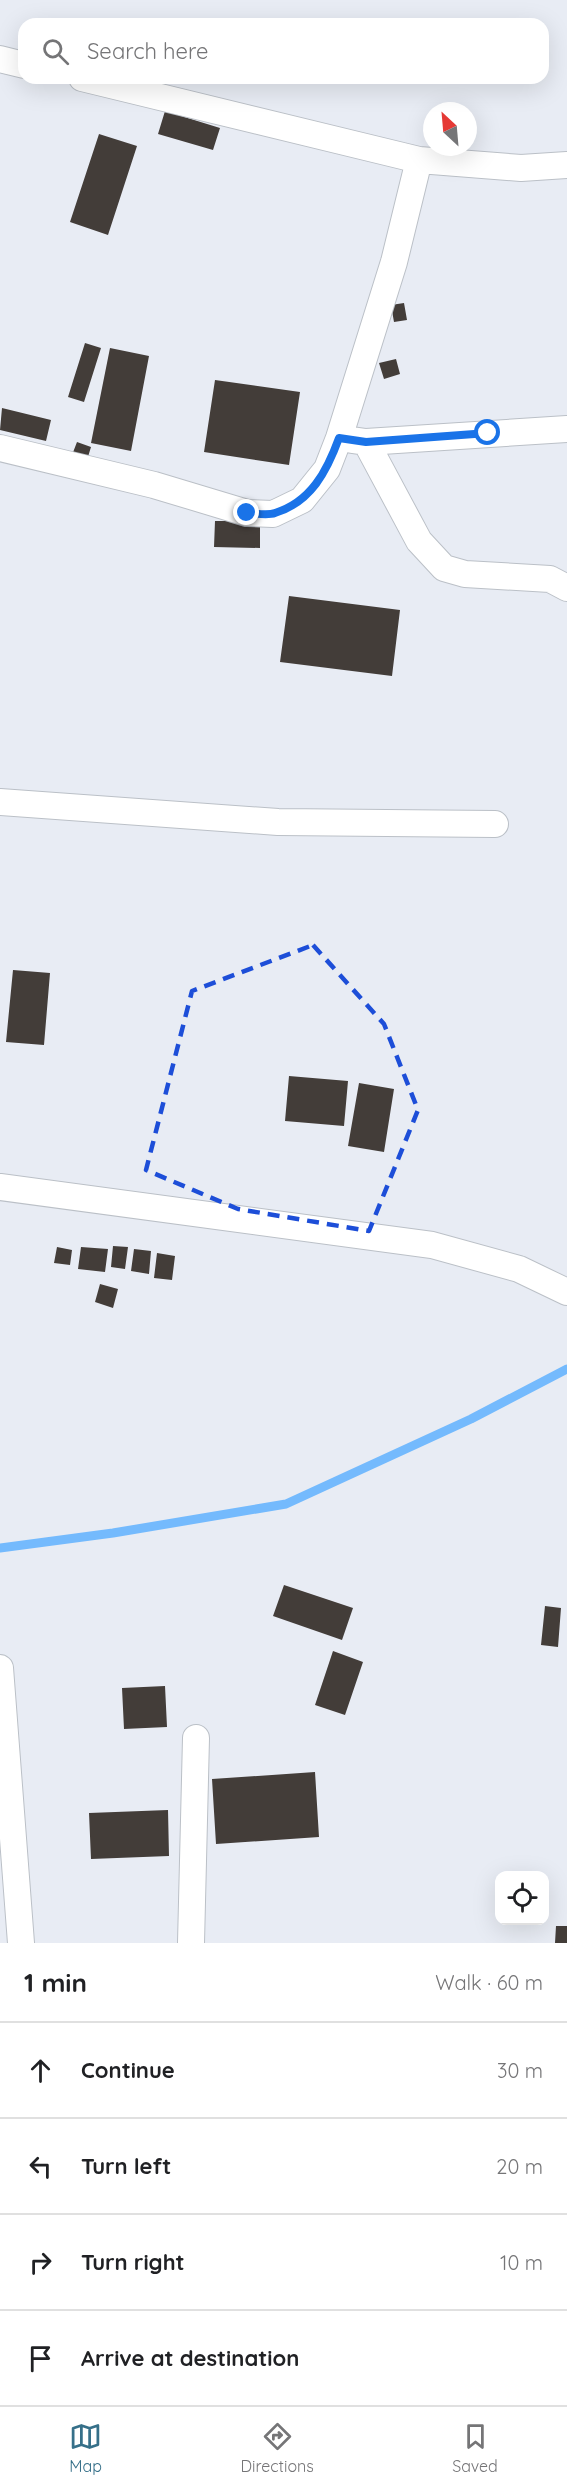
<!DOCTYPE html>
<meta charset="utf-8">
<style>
body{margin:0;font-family:Quicksand,sans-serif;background:#f2f2f2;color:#202124}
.controls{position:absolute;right:18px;bottom:18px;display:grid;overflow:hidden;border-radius:12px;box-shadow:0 6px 24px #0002}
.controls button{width:54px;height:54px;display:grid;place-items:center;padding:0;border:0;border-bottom:2px solid #e0e0e0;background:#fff;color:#202124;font:30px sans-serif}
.compass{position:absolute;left:423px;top:102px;width:54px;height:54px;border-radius:50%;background:#fff;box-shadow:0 6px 24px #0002;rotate:334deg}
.stop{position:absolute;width:18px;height:18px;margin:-14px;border:4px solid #1a73e8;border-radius:50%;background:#fff}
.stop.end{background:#1a73e8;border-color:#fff;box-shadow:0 2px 6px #0008}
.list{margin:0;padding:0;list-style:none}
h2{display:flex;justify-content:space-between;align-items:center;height:78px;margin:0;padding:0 24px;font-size:26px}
h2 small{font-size:20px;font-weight:400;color:#757577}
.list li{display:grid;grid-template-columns:39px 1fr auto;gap:18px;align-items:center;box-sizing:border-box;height:96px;padding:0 24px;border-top:2px solid #e0e0e0}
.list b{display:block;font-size:22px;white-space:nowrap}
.list em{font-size:20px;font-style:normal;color:#757577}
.icon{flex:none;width:33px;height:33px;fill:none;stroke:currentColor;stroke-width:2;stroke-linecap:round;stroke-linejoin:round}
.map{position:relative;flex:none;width:567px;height:1943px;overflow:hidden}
.search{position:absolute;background:#fff;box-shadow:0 6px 24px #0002;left:18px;right:18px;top:18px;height:66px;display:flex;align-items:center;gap:15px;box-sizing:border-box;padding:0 21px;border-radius:18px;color:#757577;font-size:22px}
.sheet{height:462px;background:#fff}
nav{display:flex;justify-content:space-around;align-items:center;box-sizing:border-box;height:84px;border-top:2px solid #e0e0e0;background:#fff;font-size:16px;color:#757577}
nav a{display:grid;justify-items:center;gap:3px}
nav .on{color:#367089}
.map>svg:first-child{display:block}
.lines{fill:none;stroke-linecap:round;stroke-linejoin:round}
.stream{stroke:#74bafd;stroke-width:9}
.building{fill:#433d39}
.minor-casing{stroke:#bbc0c7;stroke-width:28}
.minor{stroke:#fff;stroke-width:26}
.route{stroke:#1a73e8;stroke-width:8}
.marked{fill:none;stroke:#1d4ed8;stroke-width:4.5;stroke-dasharray:12 8;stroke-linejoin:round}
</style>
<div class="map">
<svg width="567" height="1943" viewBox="0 0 567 1943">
<rect width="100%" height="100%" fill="#e8ecf4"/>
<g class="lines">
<path class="stream" d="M 0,1548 L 113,1533 L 286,1504 L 471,1419 L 567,1369"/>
</g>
<path class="building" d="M 165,111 L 220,128 L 213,150 L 158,134 Z
M 99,134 L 137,146 L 108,235 L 70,222 Z
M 404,303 L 407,320 L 394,322 L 391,305 Z
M 85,343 L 101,348 L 84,402 L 68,397 Z
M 110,348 L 149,356 L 131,451 L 91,443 Z
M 396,359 L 400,374 L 384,379 L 379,363 Z
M 215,380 L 300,392 L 289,465 L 204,452 Z
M 2,408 L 51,420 L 46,441 L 0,430 Z
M 77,442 L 91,447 L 87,460 L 72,455 Z
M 215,521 L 260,521 L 260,548 L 214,547 Z
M 289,596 L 400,610 L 392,676 L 280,662 Z
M 13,970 L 50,973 L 44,1045 L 6,1042 Z
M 289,1076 L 348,1081 L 344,1126 L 285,1121 Z
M 359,1083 L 394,1089 L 384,1152 L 348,1146 Z
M 113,1246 L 128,1247 L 125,1269 L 111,1267 Z
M 57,1247 L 72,1250 L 70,1265 L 54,1263 Z
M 81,1247 L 108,1249 L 105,1272 L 78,1269 Z
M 134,1249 L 151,1251 L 149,1274 L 131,1271 Z
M 157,1253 L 175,1256 L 172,1280 L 154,1278 Z
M 100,1284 L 118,1289 L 113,1308 L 95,1302 Z
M 284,1585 L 353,1608 L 342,1640 L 273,1616 Z
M 545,1606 L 561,1608 L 558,1647 L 541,1645 Z
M 333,1651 L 363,1662 L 345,1715 L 315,1705 Z
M 165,1686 L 167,1727 L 124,1729 L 122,1688 Z
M 315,1772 L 319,1837 L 216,1844 L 212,1779 Z
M 168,1810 L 169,1856 L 91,1859 L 89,1813 Z
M 556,1926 L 567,1926 L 567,1943 L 555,1943 Z"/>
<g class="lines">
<g class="minor-casing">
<path id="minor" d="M 0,59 L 24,65
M 82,78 L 419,160 L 521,168 L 567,165
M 352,440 L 366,442 L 567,429
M 366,442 L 419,541 L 444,568 L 465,574 L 550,579 L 567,588
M 0,448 L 154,485 L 247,513 L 273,514 L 302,500 L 327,469 L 339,438 L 394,262 L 419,160
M 0,802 L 278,822 L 495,824
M 0,1187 L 432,1245 L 519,1269 L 567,1292
M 0,1668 L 21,1943
M 191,1943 L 196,1738"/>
</g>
<use href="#minor" class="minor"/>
</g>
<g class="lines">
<path class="route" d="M 247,513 C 255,513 267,516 275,513 C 311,502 327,471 339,438 L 366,442 L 488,433"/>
</g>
<path class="marked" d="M 313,945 L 384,1024 L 418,1110 L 369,1231 L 238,1209 L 146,1170 L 192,991 Z"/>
</svg>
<div class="controls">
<button><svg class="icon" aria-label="locate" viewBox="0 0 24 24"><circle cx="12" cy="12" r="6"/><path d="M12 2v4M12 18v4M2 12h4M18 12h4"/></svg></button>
</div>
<svg class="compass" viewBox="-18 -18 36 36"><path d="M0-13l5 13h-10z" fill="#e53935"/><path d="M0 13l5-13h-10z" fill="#757577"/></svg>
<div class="stop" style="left:488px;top:433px"></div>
<div class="stop end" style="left:247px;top:513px"></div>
<div class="search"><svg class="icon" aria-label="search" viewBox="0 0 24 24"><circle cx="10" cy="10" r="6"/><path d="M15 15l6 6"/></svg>Search here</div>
</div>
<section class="sheet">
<h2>1 min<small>Walk · 60 m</small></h2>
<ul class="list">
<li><svg class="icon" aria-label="ahead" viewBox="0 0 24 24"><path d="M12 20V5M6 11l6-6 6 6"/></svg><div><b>Continue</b></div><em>30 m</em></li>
<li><svg class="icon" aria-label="left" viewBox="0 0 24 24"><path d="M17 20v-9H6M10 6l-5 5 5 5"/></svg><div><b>Turn left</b></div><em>20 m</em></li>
<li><svg class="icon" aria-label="right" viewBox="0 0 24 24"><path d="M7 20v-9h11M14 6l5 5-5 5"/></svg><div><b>Turn right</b></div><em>10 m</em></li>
<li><svg class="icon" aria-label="arrive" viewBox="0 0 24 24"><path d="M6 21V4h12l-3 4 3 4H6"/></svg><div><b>Arrive at destination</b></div></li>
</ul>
</section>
<nav>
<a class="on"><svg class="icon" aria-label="map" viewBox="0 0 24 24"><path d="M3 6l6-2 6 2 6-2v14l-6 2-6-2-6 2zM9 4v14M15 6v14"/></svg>Map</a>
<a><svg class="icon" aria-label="directions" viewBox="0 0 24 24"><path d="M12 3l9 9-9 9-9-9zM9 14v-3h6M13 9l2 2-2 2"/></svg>Directions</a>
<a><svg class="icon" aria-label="saved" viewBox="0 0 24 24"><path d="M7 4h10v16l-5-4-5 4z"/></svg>Saved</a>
</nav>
